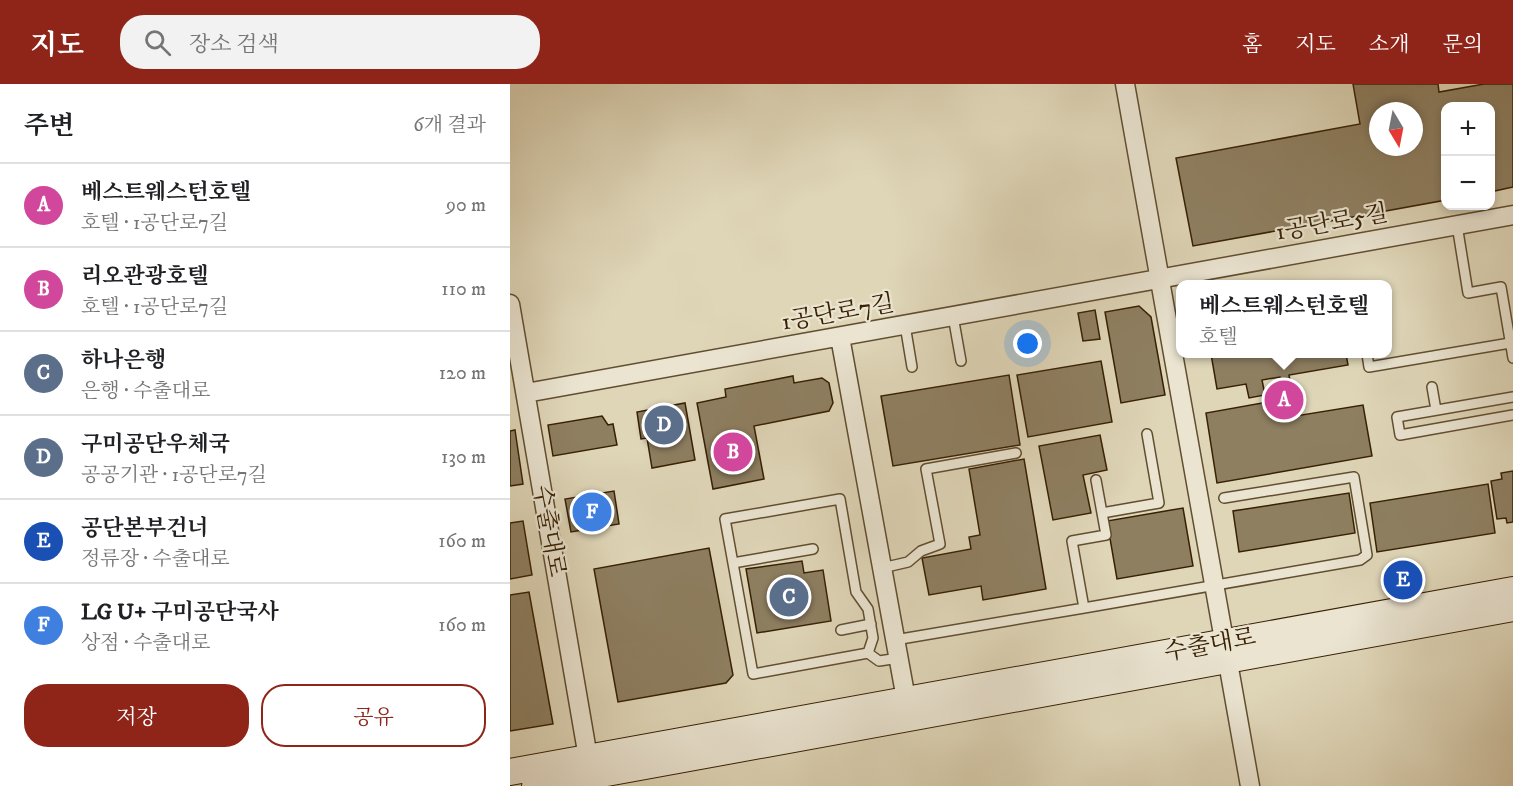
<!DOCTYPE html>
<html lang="ko">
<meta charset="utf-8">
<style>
body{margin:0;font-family:"IM FELL DW Pica","Noto Serif KR",serif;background:#f2f2f2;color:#202124}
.controls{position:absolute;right:18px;top:18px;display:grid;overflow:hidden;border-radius:12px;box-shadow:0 3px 9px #0003}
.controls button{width:54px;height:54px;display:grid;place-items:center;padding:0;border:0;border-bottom:2px solid #e0e0e0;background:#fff;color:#202124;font:30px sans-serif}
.compass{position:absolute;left:859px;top:18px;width:54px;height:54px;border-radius:50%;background:#fff;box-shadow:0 3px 9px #0003;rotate:170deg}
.you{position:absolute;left:518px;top:260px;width:21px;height:21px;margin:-15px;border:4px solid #fff;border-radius:50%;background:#1a73e8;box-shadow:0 0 0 9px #1a73e833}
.badge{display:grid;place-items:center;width:39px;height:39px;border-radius:50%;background:#8f2418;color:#fff;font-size:20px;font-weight:700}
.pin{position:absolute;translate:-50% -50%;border:3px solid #fff;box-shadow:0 2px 6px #0006}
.popup{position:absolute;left:666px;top:196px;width:216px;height:78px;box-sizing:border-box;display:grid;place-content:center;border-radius:12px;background:#fff;filter:drop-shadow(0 2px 4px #0005);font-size:20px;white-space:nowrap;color:#757577}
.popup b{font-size:22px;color:#202124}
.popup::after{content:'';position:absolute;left:50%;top:100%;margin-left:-12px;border:12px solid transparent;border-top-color:#fff}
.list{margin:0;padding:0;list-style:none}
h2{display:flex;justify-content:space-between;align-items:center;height:78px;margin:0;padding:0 24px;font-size:26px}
h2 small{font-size:20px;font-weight:400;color:#757577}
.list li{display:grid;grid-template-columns:39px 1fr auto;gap:18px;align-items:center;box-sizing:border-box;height:84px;padding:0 24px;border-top:2px solid #e0e0e0}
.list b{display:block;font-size:22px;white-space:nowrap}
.list p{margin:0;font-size:20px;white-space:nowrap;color:#757577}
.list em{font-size:20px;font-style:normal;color:#757577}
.actions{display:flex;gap:12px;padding:18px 24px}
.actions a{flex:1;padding:14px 0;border:2px solid #8f2418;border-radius:24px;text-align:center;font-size:21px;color:#8f2418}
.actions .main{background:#8f2418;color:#fff}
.icon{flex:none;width:33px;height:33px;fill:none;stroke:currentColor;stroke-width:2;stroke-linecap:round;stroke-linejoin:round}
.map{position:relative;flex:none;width:1003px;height:702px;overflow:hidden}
header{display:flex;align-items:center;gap:36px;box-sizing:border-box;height:84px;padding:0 30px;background:#8f2418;color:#fff}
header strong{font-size:28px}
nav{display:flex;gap:33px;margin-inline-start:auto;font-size:21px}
.search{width:420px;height:54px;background:#f2f2f2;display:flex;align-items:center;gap:15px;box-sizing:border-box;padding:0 21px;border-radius:24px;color:#757577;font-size:22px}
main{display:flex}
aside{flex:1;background:#fff}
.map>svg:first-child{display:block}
.building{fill:#8e7f61;stroke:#372003;stroke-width:1.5;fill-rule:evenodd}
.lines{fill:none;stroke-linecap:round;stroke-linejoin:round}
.service-casing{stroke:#614e30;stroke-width:12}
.minor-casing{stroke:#614e30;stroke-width:21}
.secondary-casing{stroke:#372003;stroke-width:28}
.service{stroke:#eae4d1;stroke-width:9}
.minor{stroke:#eae4d1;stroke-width:18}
.secondary{stroke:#eae4d1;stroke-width:26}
.labels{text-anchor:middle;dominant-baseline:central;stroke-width:4.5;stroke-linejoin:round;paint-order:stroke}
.street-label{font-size:24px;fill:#372003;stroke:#eae4d1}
</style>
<header>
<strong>지도</strong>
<div class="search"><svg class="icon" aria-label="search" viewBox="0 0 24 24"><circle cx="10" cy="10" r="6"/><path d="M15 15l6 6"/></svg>장소 검색</div>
<nav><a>홈</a><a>지도</a><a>소개</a><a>문의</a></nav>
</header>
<main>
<aside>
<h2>주변<small>6개 결과</small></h2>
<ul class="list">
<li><span class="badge" style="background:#d1479c">A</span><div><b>베스트웨스턴호텔</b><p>호텔 · 1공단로7길</p></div><em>90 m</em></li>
<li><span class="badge" style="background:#d1479c">B</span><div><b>리오관광호텔</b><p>호텔 · 1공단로7길</p></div><em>110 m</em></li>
<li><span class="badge" style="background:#5c6f8a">C</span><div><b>하나은행</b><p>은행 · 수출대로</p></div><em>120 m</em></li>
<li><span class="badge" style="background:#5c6f8a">D</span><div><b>구미공단우체국</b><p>공공기관 · 1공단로7길</p></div><em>130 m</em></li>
<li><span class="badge" style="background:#1a4fb4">E</span><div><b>공단본부건너</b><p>정류장 · 수출대로</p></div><em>160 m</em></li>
<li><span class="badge" style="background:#3f7fe0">F</span><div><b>LG U+ 구미공단국사</b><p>상점 · 수출대로</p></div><em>160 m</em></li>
</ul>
<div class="actions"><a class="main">저장</a><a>공유</a></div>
</aside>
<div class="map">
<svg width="1003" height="702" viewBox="0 0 1003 702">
<rect width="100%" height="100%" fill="#dfd6b8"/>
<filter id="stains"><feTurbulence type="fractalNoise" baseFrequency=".00333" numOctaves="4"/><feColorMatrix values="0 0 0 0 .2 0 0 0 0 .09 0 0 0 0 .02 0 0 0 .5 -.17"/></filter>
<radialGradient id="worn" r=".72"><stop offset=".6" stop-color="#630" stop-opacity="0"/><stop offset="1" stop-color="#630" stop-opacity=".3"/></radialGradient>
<path class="building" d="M 843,0 L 928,0 L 929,8 L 974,0 L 1003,0 L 1003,103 L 980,108 L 980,22 L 936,22 L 936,116 L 683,162 L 666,74 L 850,40 ZM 868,27 L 904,27 L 904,63 L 868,63 Z
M 629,222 L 641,233 L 655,311 L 611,319 L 595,228 Z
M 585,226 L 590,255 L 573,257 L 568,229 Z
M 701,270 L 836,270 L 838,281 L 779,291 L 786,332 L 853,321 L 862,372 L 707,399 L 696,329 L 764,317 L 763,306 L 772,305 L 770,293 L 752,296 L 755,311 L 739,314 L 736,300 L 707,305 Z
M 591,277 L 602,338 L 518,353 L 507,291 Z
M 499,291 L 510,361 L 383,382 L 371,312 Z
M 283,292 L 284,299 L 312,294 L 319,299 L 323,319 L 319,327 L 244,342 L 254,395 L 203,405 L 187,319 L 216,313 L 215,305 Z
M 175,319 L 185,376 L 142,384 L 137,354 L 131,355 L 127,328 Z
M 92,332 L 98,341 L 103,340 L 107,361 L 43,372 L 38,341 Z
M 5,346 L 13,400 L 0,402 L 0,347 Z
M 590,351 L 597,386 L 573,391 L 581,429 L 543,436 L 529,362 Z
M 514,375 L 536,505 L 473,516 L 471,502 L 419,511 L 412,474 L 461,465 L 459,453 L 470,451 L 459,385 Z
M 1003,387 L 1003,438 L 997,439 L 996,434 L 987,435 L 981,397 L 992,395 L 991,389 Z
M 978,400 L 985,449 L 867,468 L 860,419 Z
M 104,407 L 109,440 L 61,448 L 55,415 Z
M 839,409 L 845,449 L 729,468 L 723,427 Z
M 673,424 L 683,482 L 607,495 L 597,437 Z
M 13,437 L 22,491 L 0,495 L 0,439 Z
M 199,464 L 223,591 L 216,599 L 108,618 L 84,485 Z
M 292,477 L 294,489 L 313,486 L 321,537 L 247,549 L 236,485 Z
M 19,508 L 43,640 L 0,647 L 0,511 Z"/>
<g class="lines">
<g class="service-casing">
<path id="service" d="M 947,141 L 958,209 L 991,203 L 1003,274
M 443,232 L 451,277
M 395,241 L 402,283
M 857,270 L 859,283 L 1000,259
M 922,303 L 926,326
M 1003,313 L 887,333 L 890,351 L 1003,331
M 637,350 L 649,419 L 592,429 L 596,451 L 562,457 L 574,524 L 850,476 L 857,471 L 844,393 L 714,414
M 586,396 L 592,429
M 223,479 L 303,465
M 372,484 L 398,478 L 411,467 L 430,460 L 416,385 L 506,369
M 331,546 L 361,540
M 385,556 L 574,524
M 358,569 L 363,554 L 358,525 L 346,508 L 330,415 L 215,435 L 243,590 L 358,569 L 369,577 L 389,574"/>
</g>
<g class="minor-casing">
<path id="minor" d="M 615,0 L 740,702
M 0,220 L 80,685
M 330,253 L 398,626
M 16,309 L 1003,131"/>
</g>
<g class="secondary-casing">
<path id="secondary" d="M 0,688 L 1003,506
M 25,702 L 1003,524"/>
</g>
<use href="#service" class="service"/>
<use href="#minor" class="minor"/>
<use href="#secondary" class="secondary"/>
</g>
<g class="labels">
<g class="street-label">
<text transform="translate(822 139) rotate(-10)">1공단로5길</text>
<text transform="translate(328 229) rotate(-10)">1공단로7길</text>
<text transform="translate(39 447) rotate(80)">수출대로</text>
<text transform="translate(700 561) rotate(-10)">수출대로</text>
</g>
</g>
<rect width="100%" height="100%" filter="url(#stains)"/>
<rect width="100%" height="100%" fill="url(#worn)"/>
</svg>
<div class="controls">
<button>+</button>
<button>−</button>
</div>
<svg class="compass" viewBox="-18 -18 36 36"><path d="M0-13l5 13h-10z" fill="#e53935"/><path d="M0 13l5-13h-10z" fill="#757577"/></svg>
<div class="you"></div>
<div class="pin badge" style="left:774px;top:316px;background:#d1479c">A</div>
<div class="popup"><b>베스트웨스턴호텔</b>호텔</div>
<div class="pin badge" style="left:223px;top:368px;background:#d1479c">B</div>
<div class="pin badge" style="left:279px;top:513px;background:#5c6f8a">C</div>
<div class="pin badge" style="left:154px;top:341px;background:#5c6f8a">D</div>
<div class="pin badge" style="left:893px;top:496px;background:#1a4fb4">E</div>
<div class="pin badge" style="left:82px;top:428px;background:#3f7fe0">F</div>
</div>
</main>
